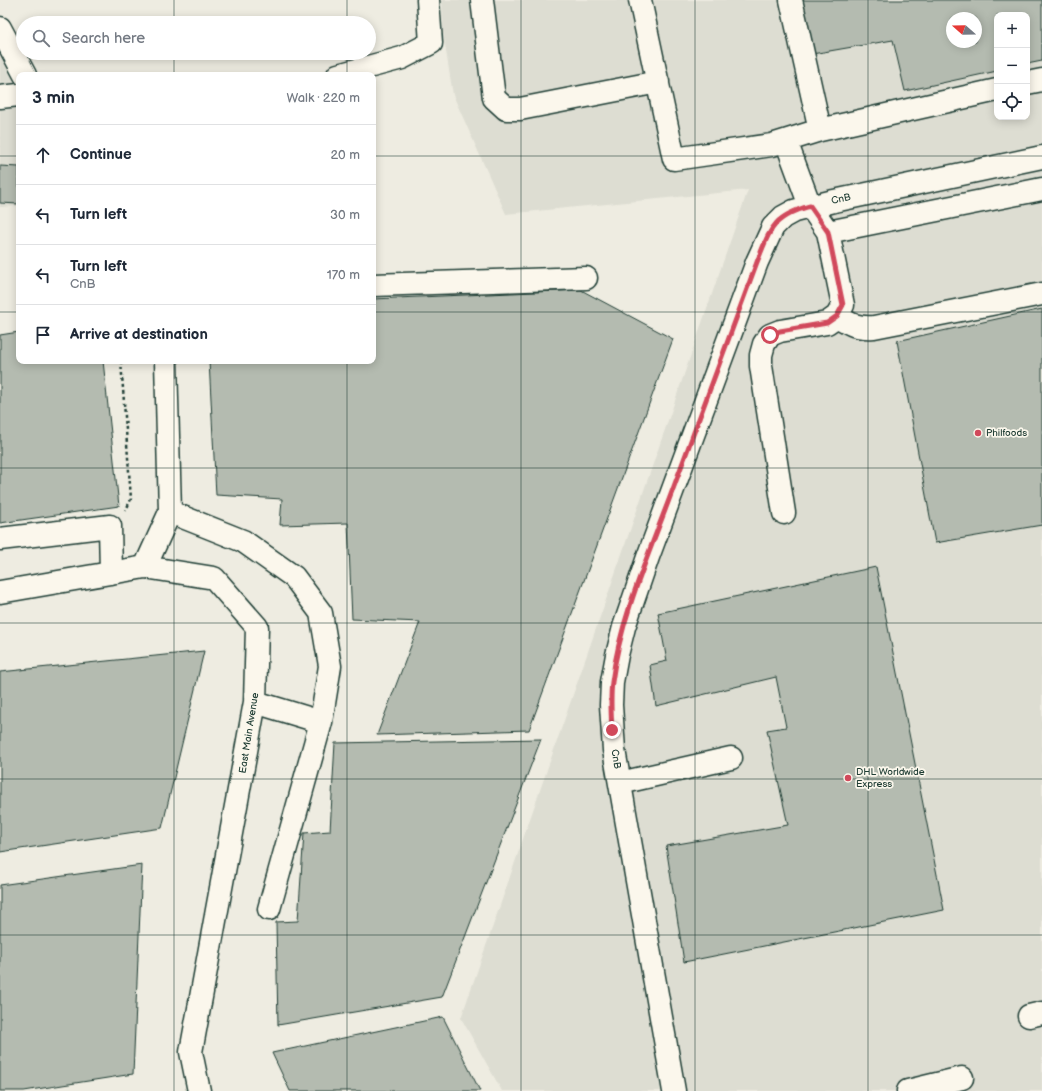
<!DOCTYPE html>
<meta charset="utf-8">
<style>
body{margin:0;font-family:"Balsamiq Sans",sans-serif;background:#f2f2f3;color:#1f2937}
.controls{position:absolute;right:12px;top:12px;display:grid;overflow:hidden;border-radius:8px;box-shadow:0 2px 10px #0003}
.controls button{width:36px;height:36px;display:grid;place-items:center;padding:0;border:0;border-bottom:1px solid #e0e1e3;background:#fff;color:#1f2937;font:20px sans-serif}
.compass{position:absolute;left:946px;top:12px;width:36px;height:36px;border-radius:50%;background:#fff;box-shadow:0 2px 10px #0003;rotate:290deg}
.stop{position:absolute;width:12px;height:12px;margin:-9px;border:3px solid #d1495b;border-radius:50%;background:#fff}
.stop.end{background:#d1495b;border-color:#fff;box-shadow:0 1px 4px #0008}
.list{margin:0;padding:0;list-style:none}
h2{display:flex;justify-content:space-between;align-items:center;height:52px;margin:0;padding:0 16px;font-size:17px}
h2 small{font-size:13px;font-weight:400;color:#747a83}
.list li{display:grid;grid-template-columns:26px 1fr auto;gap:12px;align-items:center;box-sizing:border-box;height:60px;padding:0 16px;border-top:1px solid #e0e1e3}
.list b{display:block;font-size:15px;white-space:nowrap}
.list p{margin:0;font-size:13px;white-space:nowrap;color:#747a83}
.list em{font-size:13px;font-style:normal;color:#747a83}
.icon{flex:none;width:22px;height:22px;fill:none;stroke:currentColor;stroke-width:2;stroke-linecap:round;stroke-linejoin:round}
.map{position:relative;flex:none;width:1042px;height:1091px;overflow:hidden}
.search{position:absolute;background:#fff;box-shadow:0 2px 10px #0003;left:16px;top:16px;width:360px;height:44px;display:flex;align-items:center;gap:10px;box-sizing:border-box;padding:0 14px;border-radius:22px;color:#747a83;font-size:15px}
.panel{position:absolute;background:#fff;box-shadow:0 2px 10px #0003;left:16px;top:72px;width:360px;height:292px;border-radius:8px}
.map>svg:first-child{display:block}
.built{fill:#ddddd2;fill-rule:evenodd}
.building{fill:#b4bbb0;stroke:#1f3d34;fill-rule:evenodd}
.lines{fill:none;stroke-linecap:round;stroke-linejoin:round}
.minor-casing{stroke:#1f3d34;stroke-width:25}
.path{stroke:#1f3d34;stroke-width:2.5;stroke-dasharray:3 3;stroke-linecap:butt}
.minor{stroke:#fbf7ec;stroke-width:22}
.route{stroke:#d1495b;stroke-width:5}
.grid{fill:none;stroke:#1f3d34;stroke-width:1;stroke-opacity:0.55}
.poi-dot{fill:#d1495b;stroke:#fbf7ec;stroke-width:1.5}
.labels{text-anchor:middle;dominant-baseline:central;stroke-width:3.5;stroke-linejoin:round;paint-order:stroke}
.street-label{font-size:10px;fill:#1f3d34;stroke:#fbf7ec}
.poi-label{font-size:10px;fill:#1f3d34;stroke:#fbf7ec;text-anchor:start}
</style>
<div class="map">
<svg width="1042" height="1091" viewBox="0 0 1042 1091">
<rect width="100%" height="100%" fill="#eeece1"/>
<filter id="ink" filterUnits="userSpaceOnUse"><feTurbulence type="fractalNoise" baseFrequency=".025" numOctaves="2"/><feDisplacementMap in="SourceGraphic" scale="8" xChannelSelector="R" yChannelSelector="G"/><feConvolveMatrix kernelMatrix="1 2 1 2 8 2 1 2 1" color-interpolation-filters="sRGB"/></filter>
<g filter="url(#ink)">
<path class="built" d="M 442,0 L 1042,0 L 1042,1091 L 502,1091 L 461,1018 L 748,190 L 506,214 L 453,95 L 443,32 ZM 997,15 L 1027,15 L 1027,117 L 997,117 ZM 952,18 L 976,18 L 976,42 L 952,42 Z
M 0,40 L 19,75 L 19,86 L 0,87 Z
M 19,106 L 19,206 L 0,207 L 0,107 Z"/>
<path class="building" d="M 802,0 L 1042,0 L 1042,61 L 1027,64 L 1027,15 L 997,15 L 997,71 L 905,91 L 893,40 L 812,54 ZM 952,18 L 976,18 L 976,42 L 952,42 Z
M 0,166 L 19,167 L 19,204 L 0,203 Z
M 581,290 L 673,339 L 529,730 L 377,735 L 420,622 L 352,619 L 348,523 L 280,525 L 282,499 L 216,495 L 209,361 L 373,361 L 373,299 Z
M 1042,309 L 1042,525 L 935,543 L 897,341 Z
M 19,332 L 19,361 L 103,361 L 119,506 L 0,523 L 0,335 Z
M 876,567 L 944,910 L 684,962 L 666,846 L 788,825 L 767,730 L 786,727 L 776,677 L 656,706 L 650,665 L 667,661 L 658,613 Z
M 204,651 L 162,828 L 0,852 L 0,672 Z
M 541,739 L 442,997 L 278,1025 L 276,922 L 298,921 L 304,833 L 330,831 L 335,743 Z
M 142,865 L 133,1074 L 24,1091 L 0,1091 L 0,885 Z
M 443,1017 L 480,1091 L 290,1091 L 272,1053 Z"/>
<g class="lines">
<g class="minor-casing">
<path id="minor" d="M 482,0 L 494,98 L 506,109 L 520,109 L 658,82
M 640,0 L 674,159 L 772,145 L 820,130 L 997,90
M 791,0 L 820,130
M 0,28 L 25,75
M 338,75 L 402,58 L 431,43 L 428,0
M 1027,83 L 1042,80
M 0,97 L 19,95
M 828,232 L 1042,189
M 373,285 L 586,278
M 837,316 C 851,325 857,328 874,327 L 1042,294
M 166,361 L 170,512 L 243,541 L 294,577 L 321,613 L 330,666 L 321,722 L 255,702
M 784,513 L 761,366 L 761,355 L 764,344 L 770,335 L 780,331 L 827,323 L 837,316 L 843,305 L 828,232 L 810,206 L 786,141
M 0,539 L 110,526 L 111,573
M 145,567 L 170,512
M 0,592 L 145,567 L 214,578 L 257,627 L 255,702 L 191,1052 L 199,1091
M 620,783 L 731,758
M 269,909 L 321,722
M 1029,1016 L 1042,1013
M 674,1091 L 614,750 L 611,705 L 612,682 L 617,655 L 624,627 L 648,557 L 757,262 L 773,227 L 783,217 L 794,211 L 834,201 L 1042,157
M 908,1091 L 962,1078"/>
</g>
<path class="path" d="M 121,361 L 131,499 L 126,510"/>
<use href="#minor" class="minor"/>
</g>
</g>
<g class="lines" filter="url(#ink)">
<path class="route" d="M 612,730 C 611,714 610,698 612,682 C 620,618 651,549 673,489 C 701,414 729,338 757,262 C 771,228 772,217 810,206 L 828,232 L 843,305 L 837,316 L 827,323 L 780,331 L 770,335"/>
</g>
<path class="grid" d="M 174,0 L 174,23M 347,0 L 347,23M 521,0 L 521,1091M 695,0 L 695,1091M 868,0 L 868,1091M 174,53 L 174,75M 347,53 L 347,75M 0,156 L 19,156M 373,156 L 1042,156M 0,312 L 19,312M 373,312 L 1042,312M 174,361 L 174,1091M 347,361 L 347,1091M 0,468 L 1042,468M 0,623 L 1042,623M 0,779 L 1042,779M 0,935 L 1042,935"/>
<g class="poi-dot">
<circle cx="978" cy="433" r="4"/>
<circle cx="848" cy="778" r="4"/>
</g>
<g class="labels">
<g class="street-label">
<text transform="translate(841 199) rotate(-12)">CnB</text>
<text transform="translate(249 733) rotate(-81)">East Main Avenue</text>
<text transform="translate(616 759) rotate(81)">CnB</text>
</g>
<g class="poi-label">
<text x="986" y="433">Philfoods</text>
<text x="856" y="772">DHL Worldwide<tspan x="856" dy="12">Express</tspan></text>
</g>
</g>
</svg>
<div class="controls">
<button>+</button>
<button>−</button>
<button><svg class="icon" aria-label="locate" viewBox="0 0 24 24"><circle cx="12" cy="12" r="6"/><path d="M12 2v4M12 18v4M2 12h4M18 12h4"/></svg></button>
</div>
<svg class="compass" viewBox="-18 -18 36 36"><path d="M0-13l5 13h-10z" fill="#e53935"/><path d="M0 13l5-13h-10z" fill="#747a83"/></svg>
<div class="stop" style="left:770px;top:335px"></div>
<div class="stop end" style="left:612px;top:730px"></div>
<div class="search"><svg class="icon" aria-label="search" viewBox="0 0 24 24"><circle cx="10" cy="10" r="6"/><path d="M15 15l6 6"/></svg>Search here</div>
<section class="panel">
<h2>3 min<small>Walk · 220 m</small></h2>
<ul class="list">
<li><svg class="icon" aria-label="ahead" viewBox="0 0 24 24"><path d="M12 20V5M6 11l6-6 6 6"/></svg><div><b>Continue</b></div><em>20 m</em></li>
<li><svg class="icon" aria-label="left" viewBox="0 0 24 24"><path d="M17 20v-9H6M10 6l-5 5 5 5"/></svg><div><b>Turn left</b></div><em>30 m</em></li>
<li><svg class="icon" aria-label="left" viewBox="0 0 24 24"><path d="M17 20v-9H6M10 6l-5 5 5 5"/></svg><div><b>Turn left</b><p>CnB</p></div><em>170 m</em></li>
<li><svg class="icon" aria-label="arrive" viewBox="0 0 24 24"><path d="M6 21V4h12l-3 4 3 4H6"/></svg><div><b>Arrive at destination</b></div></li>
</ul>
</section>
</div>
